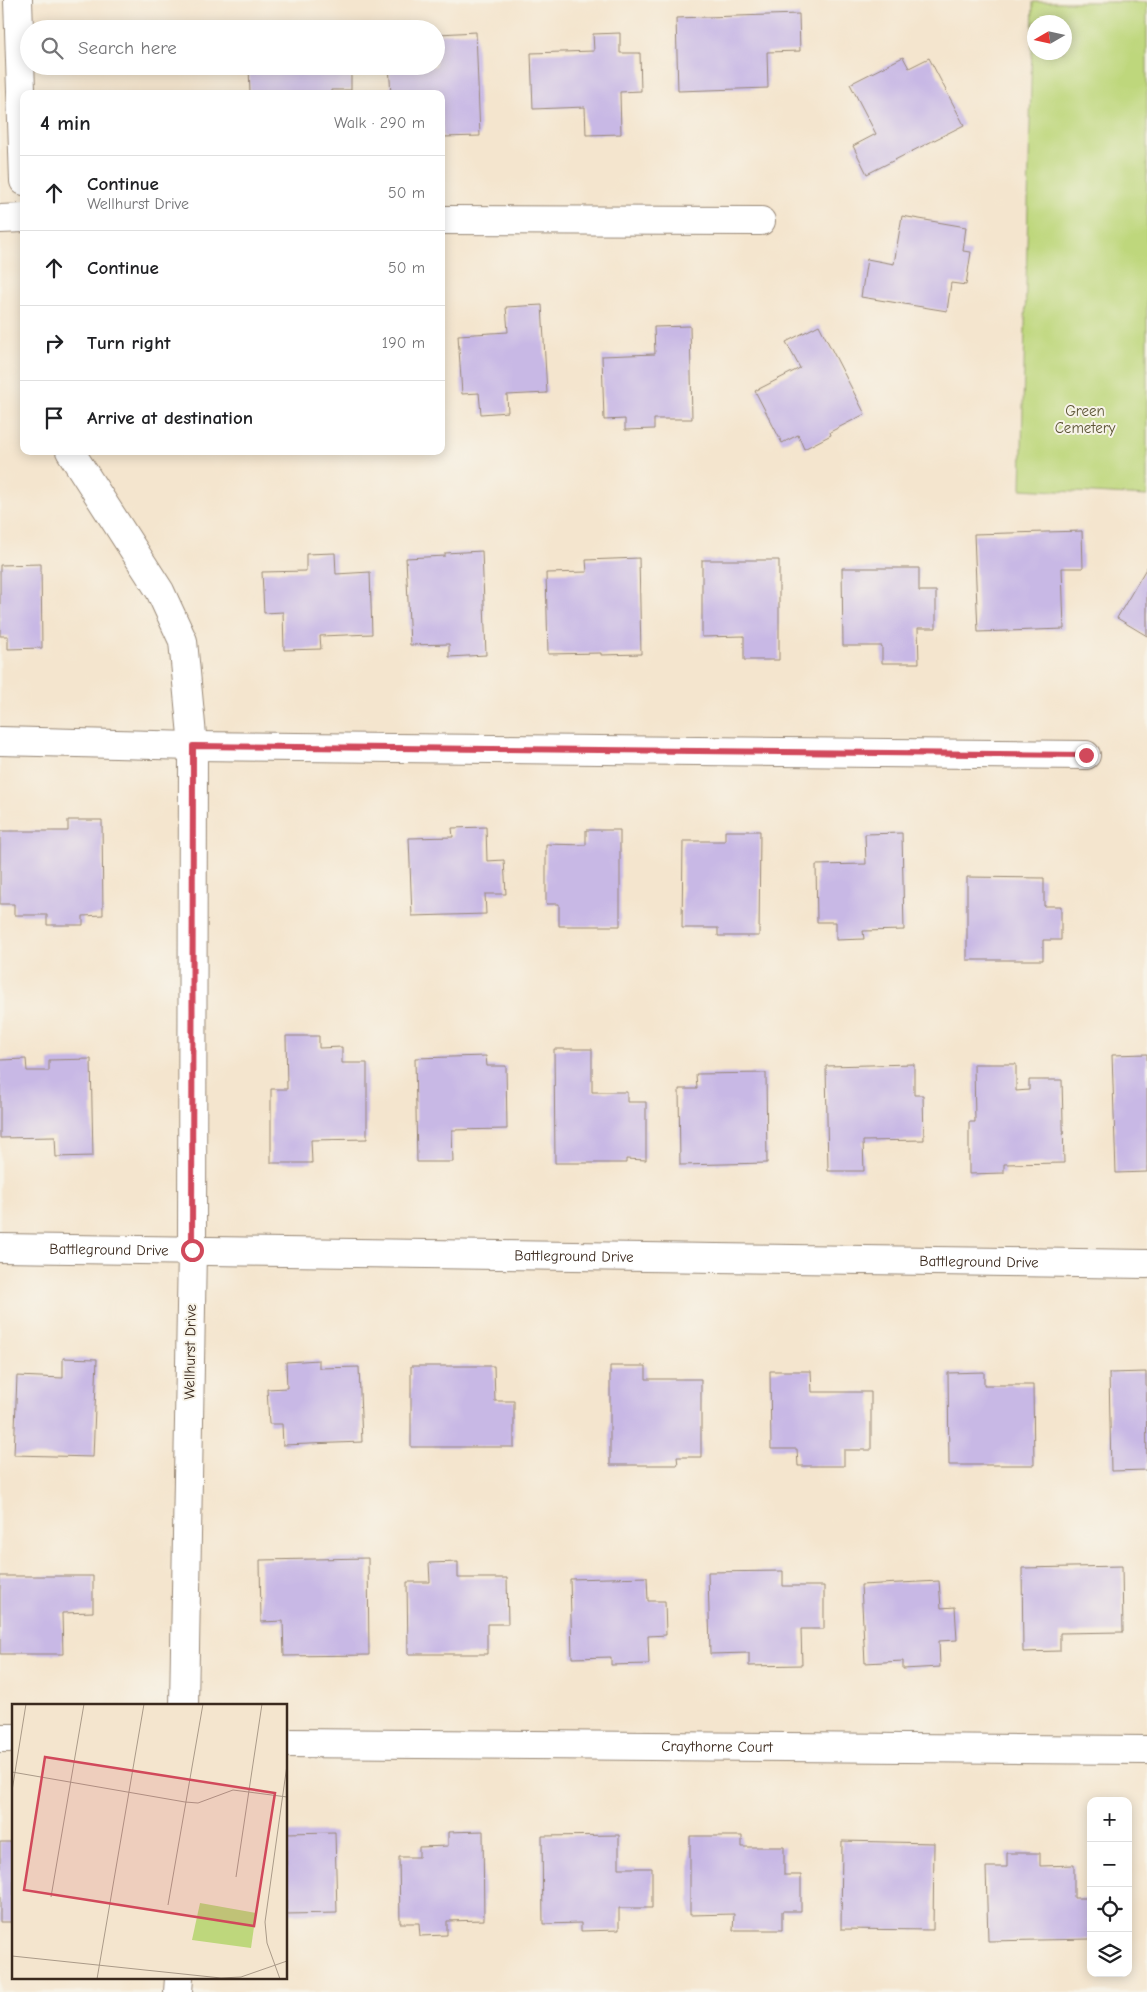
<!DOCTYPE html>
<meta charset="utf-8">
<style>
body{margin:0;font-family:"Comic Neue",sans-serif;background:#f2f2f2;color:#202124}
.controls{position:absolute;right:15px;bottom:15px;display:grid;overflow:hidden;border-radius:10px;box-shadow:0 2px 12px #0003}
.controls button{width:45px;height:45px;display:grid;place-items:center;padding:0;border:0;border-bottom:1px solid #e0e0e0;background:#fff;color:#202124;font:25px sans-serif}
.compass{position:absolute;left:1027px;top:15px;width:45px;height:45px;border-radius:50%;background:#fff;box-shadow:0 2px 12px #0003;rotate:261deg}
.stop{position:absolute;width:15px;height:15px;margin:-11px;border:4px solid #d1495b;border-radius:50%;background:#fff}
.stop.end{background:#d1495b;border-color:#fff;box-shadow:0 1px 5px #0008}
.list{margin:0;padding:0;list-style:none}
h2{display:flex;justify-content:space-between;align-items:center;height:65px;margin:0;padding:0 20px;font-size:21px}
h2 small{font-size:16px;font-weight:400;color:#757577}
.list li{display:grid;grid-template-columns:32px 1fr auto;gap:15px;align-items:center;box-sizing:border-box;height:75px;padding:0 20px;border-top:1px solid #e0e0e0}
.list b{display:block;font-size:19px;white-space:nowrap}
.list p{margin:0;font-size:16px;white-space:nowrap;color:#757577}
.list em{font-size:16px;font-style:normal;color:#757577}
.icon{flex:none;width:28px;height:28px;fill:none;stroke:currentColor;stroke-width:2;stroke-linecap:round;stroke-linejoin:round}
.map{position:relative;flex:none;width:1147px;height:1992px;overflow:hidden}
.search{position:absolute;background:#fff;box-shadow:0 2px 12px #0003;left:20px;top:20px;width:425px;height:55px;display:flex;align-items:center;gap:12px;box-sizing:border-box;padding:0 18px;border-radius:28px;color:#757577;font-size:19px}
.panel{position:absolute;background:#fff;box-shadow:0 2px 12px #0003;left:20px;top:90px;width:425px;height:365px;border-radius:10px}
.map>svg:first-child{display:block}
.green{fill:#bed77c;stroke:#7c804d;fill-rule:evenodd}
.building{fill:#c8b8e5}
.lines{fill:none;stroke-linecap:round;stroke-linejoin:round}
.minor-casing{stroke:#988876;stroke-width:30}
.minor{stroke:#fff;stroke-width:28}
.route{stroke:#d1495b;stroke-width:6}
.labels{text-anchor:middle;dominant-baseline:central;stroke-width:4;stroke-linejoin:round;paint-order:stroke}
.park-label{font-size:15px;fill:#5c5536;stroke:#f7f3e8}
.street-label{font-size:15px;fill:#3b2a1e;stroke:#f7f3e8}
.inset-road{fill:none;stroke:#aa9a88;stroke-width:1}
.view{fill:#d1495b;fill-opacity:0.15;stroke:#d1495b;stroke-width:2.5}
.inset-edge{fill:none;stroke:#3b2a1e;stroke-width:2.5}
</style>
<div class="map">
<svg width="1147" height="1992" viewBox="0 0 1147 1992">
<rect width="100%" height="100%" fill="#f7f3e8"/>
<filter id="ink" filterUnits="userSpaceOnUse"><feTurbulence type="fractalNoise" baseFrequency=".02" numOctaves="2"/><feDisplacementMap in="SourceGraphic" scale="10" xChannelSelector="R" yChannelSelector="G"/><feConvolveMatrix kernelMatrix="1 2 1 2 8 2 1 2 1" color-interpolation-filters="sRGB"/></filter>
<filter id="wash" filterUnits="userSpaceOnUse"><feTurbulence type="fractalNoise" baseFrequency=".0096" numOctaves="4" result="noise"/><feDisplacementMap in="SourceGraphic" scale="20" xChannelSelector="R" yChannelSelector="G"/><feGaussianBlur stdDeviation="1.12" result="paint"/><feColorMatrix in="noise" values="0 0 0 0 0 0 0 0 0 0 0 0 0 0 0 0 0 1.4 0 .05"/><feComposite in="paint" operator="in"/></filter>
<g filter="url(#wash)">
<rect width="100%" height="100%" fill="#f4e5ce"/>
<path class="green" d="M 1033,2 L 1147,2 L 1147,496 L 1021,489 ZM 1034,22 L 1064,22 L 1064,52 L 1034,52 Z"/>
<g id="blocks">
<path class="building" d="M 799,14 L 800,51 L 767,52 L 768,88 L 678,91 L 676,18 Z
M 436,31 L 439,31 L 439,34 L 476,32 L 480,136 L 443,137 L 441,94 L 391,94 L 389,66 L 436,66 Z
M 620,33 L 620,53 L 640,53 L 641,91 L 620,92 L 621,134 L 586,135 L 585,107 L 533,109 L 531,53 L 594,51 L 593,34 Z
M 903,57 L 909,68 L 929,58 L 964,125 L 867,174 L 853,146 L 876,134 L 850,84 Z
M 249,66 L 351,66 L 351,90 L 331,90 L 331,94 L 250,94 Z
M 902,216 L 966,227 L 963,251 L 971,252 L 966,285 L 951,283 L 947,311 L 861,297 L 867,259 L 894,264 Z
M 542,305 L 547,393 L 507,395 L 508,412 L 481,414 L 479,393 L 462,394 L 458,335 L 508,332 L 506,307 Z
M 819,325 L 865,414 L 830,432 L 831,435 L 804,449 L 798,435 L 782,443 L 755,391 L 800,368 L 786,342 Z
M 690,326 L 692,419 L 654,419 L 654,429 L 625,430 L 625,419 L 604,420 L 602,356 L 655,354 L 654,327 Z
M 1082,531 L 1083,568 L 1062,568 L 1064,629 L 978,632 L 974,534 Z
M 482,551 L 486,655 L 449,657 L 449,644 L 410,645 L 406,558 L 445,556 L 445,553 Z
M 335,553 L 336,574 L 370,572 L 372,634 L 320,636 L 321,649 L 284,650 L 283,612 L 264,613 L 262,572 L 306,571 L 306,554 Z
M 639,558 L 641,654 L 601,655 L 601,653 L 548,654 L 546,573 L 587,572 L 586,560 Z
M 702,560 L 779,560 L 779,660 L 744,660 L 744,636 L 702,637 Z
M 41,564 L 42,648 L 8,649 L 8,636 L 0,636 L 0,565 Z
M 1147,567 L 1147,636 L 1117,618 Z
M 842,568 L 919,568 L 919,591 L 936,591 L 936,628 L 918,628 L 919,663 L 882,663 L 882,646 L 843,646 Z
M 68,820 L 102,820 L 103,915 L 83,916 L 83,925 L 47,925 L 47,915 L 14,915 L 14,904 L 0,904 L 0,831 L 68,831 Z
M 486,827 L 487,861 L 504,860 L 506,894 L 485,894 L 486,914 L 412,916 L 409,838 L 453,837 L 452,828 Z
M 586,830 L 620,830 L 620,926 L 559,926 L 559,904 L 546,904 L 546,844 L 586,845 Z
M 725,831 L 760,831 L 759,936 L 718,936 L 718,928 L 682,928 L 683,841 L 725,841 Z
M 902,833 L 904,930 L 863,931 L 864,939 L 836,940 L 836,922 L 817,922 L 816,865 L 866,864 L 865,834 Z
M 967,877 L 1044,878 L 1044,906 L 1061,906 L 1061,940 L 1043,940 L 1043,960 L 967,960 Z
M 286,1036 L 319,1036 L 319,1048 L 342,1047 L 342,1063 L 367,1063 L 367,1139 L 311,1140 L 312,1163 L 271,1163 L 271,1089 L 287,1089 Z
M 554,1049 L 592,1049 L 592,1092 L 627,1092 L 627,1102 L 646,1102 L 646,1160 L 626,1159 L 626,1163 L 555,1163 Z
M 1147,1054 L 1147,1172 L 1116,1173 L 1112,1055 Z
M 486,1056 L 487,1066 L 506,1066 L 507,1129 L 452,1130 L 453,1162 L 417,1162 L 415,1058 Z
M 26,1059 L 27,1071 L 49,1071 L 49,1060 L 91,1059 L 93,1156 L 56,1157 L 55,1137 L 0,1138 L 0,1060 Z
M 914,1064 L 914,1095 L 923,1095 L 924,1140 L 863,1141 L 864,1171 L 828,1171 L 826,1066 Z
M 974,1064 L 1016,1064 L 1016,1091 L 1029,1090 L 1029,1080 L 1062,1080 L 1064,1163 L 1004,1164 L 1004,1173 L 969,1174 L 969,1122 L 975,1122 Z
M 766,1073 L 767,1163 L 680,1165 L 679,1089 L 697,1089 L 696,1074 Z
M 63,1358 L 97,1359 L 93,1457 L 14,1455 L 17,1376 L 63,1378 Z
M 319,1360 L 319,1368 L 359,1367 L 362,1442 L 283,1445 L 282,1424 L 269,1424 L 267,1389 L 287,1388 L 286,1362 Z
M 411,1366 L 494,1366 L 495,1401 L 514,1401 L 514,1447 L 411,1447 Z
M 610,1366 L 646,1366 L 646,1379 L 701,1379 L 701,1457 L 677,1457 L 678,1465 L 610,1465 Z
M 770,1371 L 811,1371 L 812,1392 L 871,1392 L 871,1450 L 844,1450 L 844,1466 L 798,1466 L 797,1449 L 771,1449 Z
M 984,1372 L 984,1385 L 1033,1385 L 1034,1465 L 949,1465 L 948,1373 Z
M 1146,1372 L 1147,1470 L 1111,1471 L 1109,1373 Z
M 368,1558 L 369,1655 L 284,1656 L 283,1621 L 261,1622 L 260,1560 Z
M 458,1562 L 458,1578 L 507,1578 L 508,1624 L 487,1624 L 487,1654 L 408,1654 L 407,1582 L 430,1582 L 429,1563 Z
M 1122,1566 L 1123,1632 L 1060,1633 L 1060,1651 L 1023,1652 L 1022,1568 Z
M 783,1571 L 783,1586 L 824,1586 L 824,1629 L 801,1629 L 802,1665 L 749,1666 L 749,1653 L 710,1654 L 708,1572 Z
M 0,1576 L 93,1576 L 93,1612 L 62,1613 L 63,1654 L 0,1654 Z
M 647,1577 L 648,1601 L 665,1601 L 666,1635 L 648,1636 L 649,1664 L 611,1665 L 611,1657 L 572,1658 L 570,1579 Z
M 939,1581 L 941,1608 L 955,1607 L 957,1640 L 939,1641 L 940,1667 L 903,1669 L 903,1661 L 865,1663 L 861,1585 Z
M 483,1831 L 484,1920 L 447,1921 L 447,1935 L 420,1936 L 419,1923 L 400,1923 L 399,1857 L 419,1857 L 419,1847 L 448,1846 L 448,1832 Z
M 335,1832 L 337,1913 L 286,1914 L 286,1833 Z
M 619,1835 L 619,1868 L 652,1868 L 652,1908 L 619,1908 L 619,1930 L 581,1931 L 581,1923 L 543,1924 L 542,1836 Z
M 690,1836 L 742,1836 L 742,1847 L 784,1847 L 784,1875 L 801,1875 L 801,1911 L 782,1911 L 782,1930 L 733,1930 L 734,1914 L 690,1915 Z
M 842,1841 L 934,1843 L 933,1930 L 841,1929 Z
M 0,1842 L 14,1842 L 14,1922 L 0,1922 Z
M 1007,1853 L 1040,1853 L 1040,1866 L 1074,1865 L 1074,1898 L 1091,1898 L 1091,1939 L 988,1941 L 986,1867 L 1007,1867 Z"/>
</g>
</g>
<g filter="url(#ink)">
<use href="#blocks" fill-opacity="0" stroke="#988876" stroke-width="1"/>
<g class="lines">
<g class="minor-casing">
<g id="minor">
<path d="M 18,0 L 24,181"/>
<path d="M 0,219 L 24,218"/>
<path d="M 441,220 L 761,221"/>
<path d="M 70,451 L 160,591 L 183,641 L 193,746 L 192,1250 L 184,1706"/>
<path d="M 0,741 L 193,746 L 1086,755"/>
<path id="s1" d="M 0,1248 L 1147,1264"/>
<path d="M 0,1738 L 14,1738"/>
<path id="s2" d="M 286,1743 L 1147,1750"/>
<path d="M 178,1992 L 179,1978"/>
</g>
</g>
<use href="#minor" class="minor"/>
</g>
</g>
<g class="lines" filter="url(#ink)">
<path class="route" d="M 192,1250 L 193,746 L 1086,755"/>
</g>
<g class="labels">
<g class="park-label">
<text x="1085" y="411">Green<tspan x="1085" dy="17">Cemetery</tspan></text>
</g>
<g class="street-label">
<text stroke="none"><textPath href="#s1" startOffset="109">Battleground Drive</textPath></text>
<text stroke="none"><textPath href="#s1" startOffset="574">Battleground Drive</textPath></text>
<text stroke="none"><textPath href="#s1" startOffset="979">Battleground Drive</textPath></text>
<text transform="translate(190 1352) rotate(-89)">Wellhurst Drive</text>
<text stroke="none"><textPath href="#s2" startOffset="431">Craythorne Court</textPath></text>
</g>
</g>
<g transform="translate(12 1704)">
<rect width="275" height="275" fill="#f4e5ce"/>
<path d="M 188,199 L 244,209 L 239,244 L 180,236 Z" fill="#bed77c"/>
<path class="inset-road" d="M 0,68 L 173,98 L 186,99 L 221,86 L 275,93M 0,87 L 14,0M 224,173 L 250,0M 39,193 L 72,0M 156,201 L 191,0M 0,252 L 209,274 L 229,273 L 275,257M 85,275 L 132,0M 268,275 L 255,239 L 253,218 L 275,61"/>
<path class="view" d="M 33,53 L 263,89 L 242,222 L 12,186 Z"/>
<rect width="275" height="275" class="inset-edge"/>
</g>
</svg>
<div class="controls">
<button>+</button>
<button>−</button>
<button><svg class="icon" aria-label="locate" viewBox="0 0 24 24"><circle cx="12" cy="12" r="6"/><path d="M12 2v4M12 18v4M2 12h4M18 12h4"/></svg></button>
<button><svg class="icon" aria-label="layers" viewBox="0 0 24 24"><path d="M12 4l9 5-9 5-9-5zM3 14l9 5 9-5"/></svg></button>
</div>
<svg class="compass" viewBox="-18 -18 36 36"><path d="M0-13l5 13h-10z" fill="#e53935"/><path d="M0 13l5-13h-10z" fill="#757577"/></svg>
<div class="stop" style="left:192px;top:1250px"></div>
<div class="stop end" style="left:1086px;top:755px"></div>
<div class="search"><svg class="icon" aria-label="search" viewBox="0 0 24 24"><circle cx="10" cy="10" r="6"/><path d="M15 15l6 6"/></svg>Search here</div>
<section class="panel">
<h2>4 min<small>Walk · 290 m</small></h2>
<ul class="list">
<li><svg class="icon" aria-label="ahead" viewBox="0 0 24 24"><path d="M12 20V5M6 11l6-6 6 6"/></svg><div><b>Continue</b><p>Wellhurst Drive</p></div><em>50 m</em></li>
<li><svg class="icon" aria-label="ahead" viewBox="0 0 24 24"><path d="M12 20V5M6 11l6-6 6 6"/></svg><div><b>Continue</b></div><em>50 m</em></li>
<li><svg class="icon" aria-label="right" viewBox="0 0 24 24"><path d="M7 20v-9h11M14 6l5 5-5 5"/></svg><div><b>Turn right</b></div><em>190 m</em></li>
<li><svg class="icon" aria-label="arrive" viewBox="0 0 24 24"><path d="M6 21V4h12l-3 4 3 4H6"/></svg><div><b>Arrive at destination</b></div></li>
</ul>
</section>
</div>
